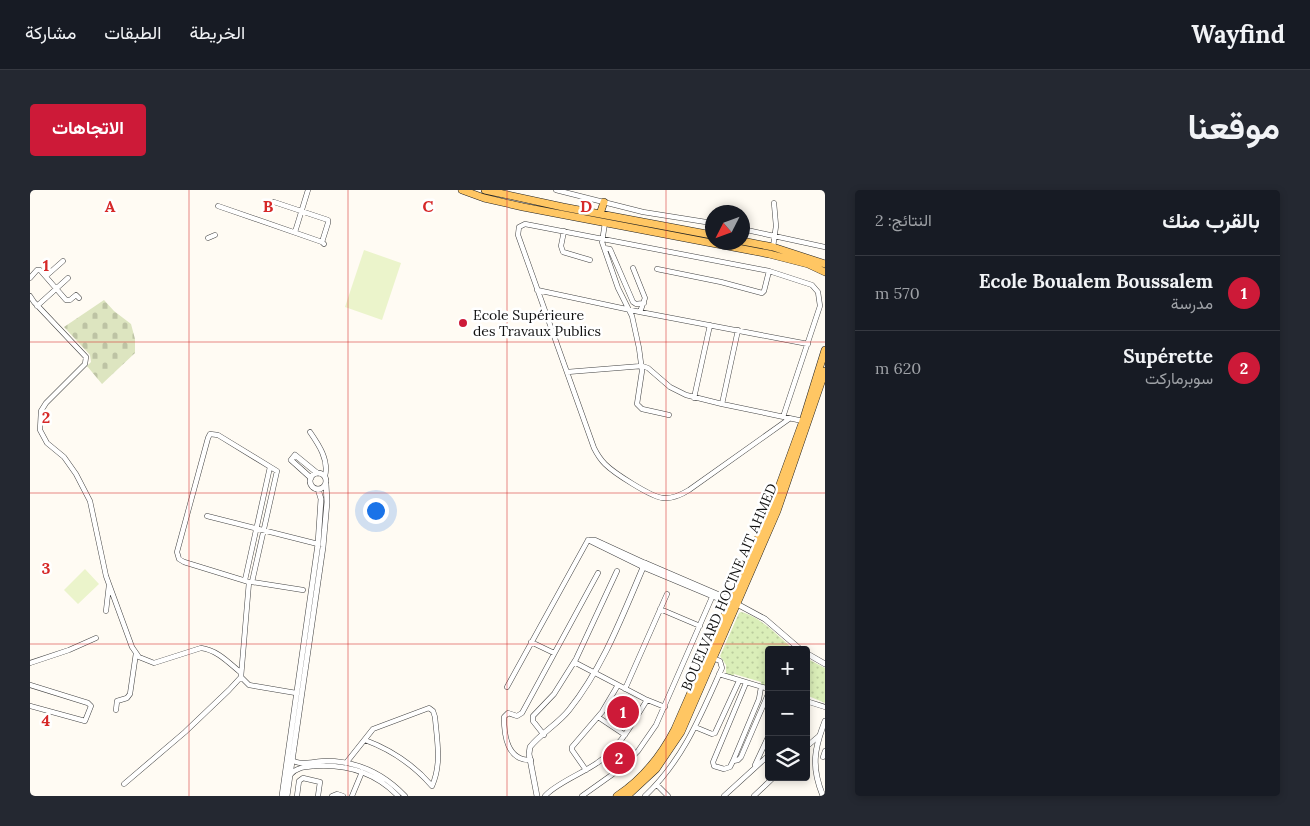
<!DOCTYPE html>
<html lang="ar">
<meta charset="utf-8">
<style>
body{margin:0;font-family:Lora,Vazirmatn,serif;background:#242831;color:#f1f3f6;direction:rtl}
.controls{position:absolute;right:15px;bottom:15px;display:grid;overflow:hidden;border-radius:5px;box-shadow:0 2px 8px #0003}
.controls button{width:45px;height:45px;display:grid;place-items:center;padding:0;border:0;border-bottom:1px solid #363941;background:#171b24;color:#f1f3f6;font:25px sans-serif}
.compass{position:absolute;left:675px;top:15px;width:45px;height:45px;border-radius:50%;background:#171b24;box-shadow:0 2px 8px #0003;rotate:228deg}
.you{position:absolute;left:345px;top:320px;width:18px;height:18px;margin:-12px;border:4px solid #fff;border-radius:50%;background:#1a73e8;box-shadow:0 0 0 8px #1a73e833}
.badge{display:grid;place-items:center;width:32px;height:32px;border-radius:50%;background:#cd1a38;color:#fff;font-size:16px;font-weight:700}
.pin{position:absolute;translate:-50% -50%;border:2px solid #fff;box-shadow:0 1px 5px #0006}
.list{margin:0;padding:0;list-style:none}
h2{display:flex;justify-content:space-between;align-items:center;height:65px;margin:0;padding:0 20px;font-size:21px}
h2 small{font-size:16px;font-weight:400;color:#9ea1a6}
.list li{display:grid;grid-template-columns:32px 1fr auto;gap:15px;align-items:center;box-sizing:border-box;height:75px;padding:0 20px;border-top:1px solid #363941}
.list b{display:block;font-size:19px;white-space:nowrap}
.list p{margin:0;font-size:16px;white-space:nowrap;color:#9ea1a6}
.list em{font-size:16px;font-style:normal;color:#9ea1a6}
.icon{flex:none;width:28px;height:28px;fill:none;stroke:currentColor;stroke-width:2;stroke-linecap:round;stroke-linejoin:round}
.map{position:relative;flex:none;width:795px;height:606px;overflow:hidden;direction:ltr;border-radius:5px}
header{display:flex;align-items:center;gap:30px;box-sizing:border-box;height:70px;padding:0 25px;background:#171b24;border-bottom:1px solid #363941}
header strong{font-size:24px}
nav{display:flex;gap:28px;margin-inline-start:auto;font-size:18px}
.intro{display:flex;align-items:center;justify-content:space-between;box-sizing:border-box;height:120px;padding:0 30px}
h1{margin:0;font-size:35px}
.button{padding:12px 22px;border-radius:5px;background:#cd1a38;color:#fff;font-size:18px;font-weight:700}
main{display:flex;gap:30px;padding:0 30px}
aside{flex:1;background:#171b24;border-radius:5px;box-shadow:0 2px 8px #0003}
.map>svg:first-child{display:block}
.grass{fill:url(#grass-dots)}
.cemetery{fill:url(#cemetery-stones)}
.pitch{fill:#ebf4cb}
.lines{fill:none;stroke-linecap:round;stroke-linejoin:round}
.minor-casing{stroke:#434343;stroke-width:5.5}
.tertiary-casing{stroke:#434343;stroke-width:6}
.primary-casing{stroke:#212121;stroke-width:8}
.minor{stroke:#fff;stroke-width:4.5}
.tertiary{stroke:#fff;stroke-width:5}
.primary{stroke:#ffc663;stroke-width:7}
.grid{fill:none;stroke:#d62828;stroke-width:1;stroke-opacity:0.55}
.poi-dot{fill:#cd1a38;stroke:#fff;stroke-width:2}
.labels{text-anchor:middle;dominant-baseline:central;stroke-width:5;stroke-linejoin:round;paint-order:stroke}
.poi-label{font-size:14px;fill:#101010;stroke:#fff;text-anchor:start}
.street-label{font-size:14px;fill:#101010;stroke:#fff}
.grid-label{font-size:16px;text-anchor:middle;font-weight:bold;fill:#d62828;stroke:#fff;stroke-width:5;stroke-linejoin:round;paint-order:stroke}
</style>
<header>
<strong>Wayfind</strong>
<nav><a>الخريطة</a><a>الطبقات</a><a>مشاركة</a></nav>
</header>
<div class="intro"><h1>موقعنا</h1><a class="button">الاتجاهات</a></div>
<main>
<aside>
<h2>بالقرب منك<small>النتائج: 2</small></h2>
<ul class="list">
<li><span class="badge">1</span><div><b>Ecole Boualem Boussalem</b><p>مدرسة</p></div><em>570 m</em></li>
<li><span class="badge">2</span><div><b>Supérette</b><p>سوبرماركت</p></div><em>620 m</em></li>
</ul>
</aside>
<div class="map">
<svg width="795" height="606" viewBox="0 0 795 606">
<defs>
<pattern id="grass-dots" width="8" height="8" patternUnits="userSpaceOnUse" patternTransform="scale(1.25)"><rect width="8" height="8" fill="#daeeb8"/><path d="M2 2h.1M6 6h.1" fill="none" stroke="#bacb9d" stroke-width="1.8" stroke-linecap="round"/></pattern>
<pattern id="cemetery-stones" width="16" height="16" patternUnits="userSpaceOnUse" patternTransform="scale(1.25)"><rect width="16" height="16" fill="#dde5c0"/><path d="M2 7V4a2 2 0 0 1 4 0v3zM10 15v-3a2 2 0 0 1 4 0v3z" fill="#bdc3a4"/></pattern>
</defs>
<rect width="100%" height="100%" fill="#fffbf3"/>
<path class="grass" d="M 711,422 C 730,426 750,448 764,460 L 739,460 L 737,497 L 731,495 L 731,492 L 704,484 L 703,486 L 696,484 L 696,475 L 690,466 L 709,423 Z
M 776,468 L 795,478 L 795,513 L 776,505 Z"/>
<path class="cemetery" d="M 74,110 L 84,121 L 101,134 L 105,149 L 105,163 L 72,194 L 57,176 L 61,172 L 60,165 L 34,137 Z"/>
<path class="pitch" d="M 334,60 L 371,73 L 352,130 L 315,117 Z
M 55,379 L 69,394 L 48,414 L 34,400 Z"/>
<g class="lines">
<g class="minor-casing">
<path id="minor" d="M 526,0 L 613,22 L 682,33
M 244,12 L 298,30 L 298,33 L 292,52
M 188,16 L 292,52 L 294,54
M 575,33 L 572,52 L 588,98 L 602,126 L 609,158 L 612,181 L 607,214 L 612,219 L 639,225
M 712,39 L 795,57
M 534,41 L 531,56 L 533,62 L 560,70
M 265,42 L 278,0
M 178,48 L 185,45
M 743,57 L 746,36 L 744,13
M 574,58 L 580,59 L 603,112 L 606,114 L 614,113
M 603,78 L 615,108 L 610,122
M 627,79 L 691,92 L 732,103 L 734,101 L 739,81
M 16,86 L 33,71
M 0,88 L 7,80 L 10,80 L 36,110 L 40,110 L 46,105 L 49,108
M 507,100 L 610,122 L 778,154
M 0,106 L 4,112 L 56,167 L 55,174 L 16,213 L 11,221 L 10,240 L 17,253 L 34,267 L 46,284 L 60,311 L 76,386 L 102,457 L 109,467 L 124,473 L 171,458 C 187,460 198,472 210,482
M 7,116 L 38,88
M 537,182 L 612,176 L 618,178 L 640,197 L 656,205 L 692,214 L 773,231
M 664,208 L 680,135
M 692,214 L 708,140
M 753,227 L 790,116 L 788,102 L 782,95 L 739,81 L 495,34 L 489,37 L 488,45 L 564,258 C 567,264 570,269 575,274 C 584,283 621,307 633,308 C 643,309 651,305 659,300 L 759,229
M 280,242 C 289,255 299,270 295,286
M 177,326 L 288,354
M 558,350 L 565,350 L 615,373
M 558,350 L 613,377
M 215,390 L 240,277
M 219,392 L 211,487 L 219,495 L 266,503
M 222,392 L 247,281 L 188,245 L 180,244 L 178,248 L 147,362 L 149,369 L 154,372 L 219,392 L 222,392 L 273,400
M 630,419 L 670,436
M 76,421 L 79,395
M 501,452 L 524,463
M 544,472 L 615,509 L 635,517
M 0,473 L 39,460 L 66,448
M 689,484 L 739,499
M 716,493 L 683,572 L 684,576 L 694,579 L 700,577 L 703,571 L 729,509 L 731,497
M 0,495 L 58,513 L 61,516 L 55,531 L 0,516
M 477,497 L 558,350
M 595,499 L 637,404
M 776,511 L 795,517
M 86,520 L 87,511 L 97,508 L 100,504 L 106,463
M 568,527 L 595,545
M 665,537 L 682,544 L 685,543 L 709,491
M 514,545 L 503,531 L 503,526 L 524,504 L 546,469 L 587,381
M 776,557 L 789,546
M 793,567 L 795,561
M 262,570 C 270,576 285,571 296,571 C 327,571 353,583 375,606
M 501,570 C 477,571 474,545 474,527 L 478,523 L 487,526 L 492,523 L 568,383
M 703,571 L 708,570 L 711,567 L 739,502
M 316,573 L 343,539 L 399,518 L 403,521 L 405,527 C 407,551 412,574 402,596 C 383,574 362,560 335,550
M 725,575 L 739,545
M 556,580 L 542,560 L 542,557 L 572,522 L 588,495
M 260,585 C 266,577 276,577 285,576 C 317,574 346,583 368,606
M 94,594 L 155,542 L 199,500 L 211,487
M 627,595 L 638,606
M 267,606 L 269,591 L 273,588 L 290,592 L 288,606
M 302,606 L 307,604 L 313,606
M 322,606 L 332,582
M 515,606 C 525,594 553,583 567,573 C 590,558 603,532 617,510
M 552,606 L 590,579 L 608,561 L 626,535 L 683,405
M 615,606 C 653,570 671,525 692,478 L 690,471 L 683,468
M 694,606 L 739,565
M 724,606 L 744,587"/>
</g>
<g class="tertiary-casing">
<path id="tertiary" d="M280 291a8 8 0 1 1 16 0a8 8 0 1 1-16 0Z
M 281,288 L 261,270 L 265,265 L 287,283
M 613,377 L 692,410 L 699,416
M 707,414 L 735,429 L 771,460
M 776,463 L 795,474
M 252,606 L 288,354 L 291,309 L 288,299
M 257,606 L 293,357 L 297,312 L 296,294
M 507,606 L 499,564 L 500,557 C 511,543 528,534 539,520 C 574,476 593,424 615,373 L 694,407 L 704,406
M 793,606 C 781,577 784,559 795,531"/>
</g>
<g class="primary-casing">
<path id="primary" d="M 432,0 L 454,8 L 493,17 L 739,64 L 778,74 L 795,82
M 455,0 L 533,17 L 682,45
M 570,24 L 574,12
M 712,51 L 743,57 L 795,74
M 587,606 C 613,589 631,566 645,539 L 741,319 L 773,231 L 795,160
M 597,606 L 626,579 L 651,542 L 747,321 L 795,181"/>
</g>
<use href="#minor" class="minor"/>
<use href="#tertiary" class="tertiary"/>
<use href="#primary" class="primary"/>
</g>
<path class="grid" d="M 159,0 L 159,606M 318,0 L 318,606M 477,0 L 477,606M 636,0 L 636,606M 0,152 L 795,152M 0,303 L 795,303M 0,454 L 795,454"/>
<circle class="poi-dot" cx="433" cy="133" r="5"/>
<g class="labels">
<g class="poi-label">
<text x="443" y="125">Ecole Supérieure<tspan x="443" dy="16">des Travaux Publics</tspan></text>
</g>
<g class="street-label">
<text transform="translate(699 397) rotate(-67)">BOUELVARD HOCINE AIT AHMED</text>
</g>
</g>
<g class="grid-label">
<text x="80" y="22">A</text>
<text x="238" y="22">B</text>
<text x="398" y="22">C</text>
<text x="556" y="22">D</text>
<text x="16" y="81">1</text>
<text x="16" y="233">2</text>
<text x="16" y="384">3</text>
<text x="16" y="536">4</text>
</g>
</svg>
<div class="controls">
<button>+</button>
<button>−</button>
<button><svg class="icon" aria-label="layers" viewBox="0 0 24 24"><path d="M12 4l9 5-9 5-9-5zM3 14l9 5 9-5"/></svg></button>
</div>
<svg class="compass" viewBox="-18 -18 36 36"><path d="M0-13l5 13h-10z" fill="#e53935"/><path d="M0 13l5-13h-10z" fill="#9ea1a6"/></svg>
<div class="you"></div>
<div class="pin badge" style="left:593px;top:522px">1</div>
<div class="pin badge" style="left:589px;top:568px">2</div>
</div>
</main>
